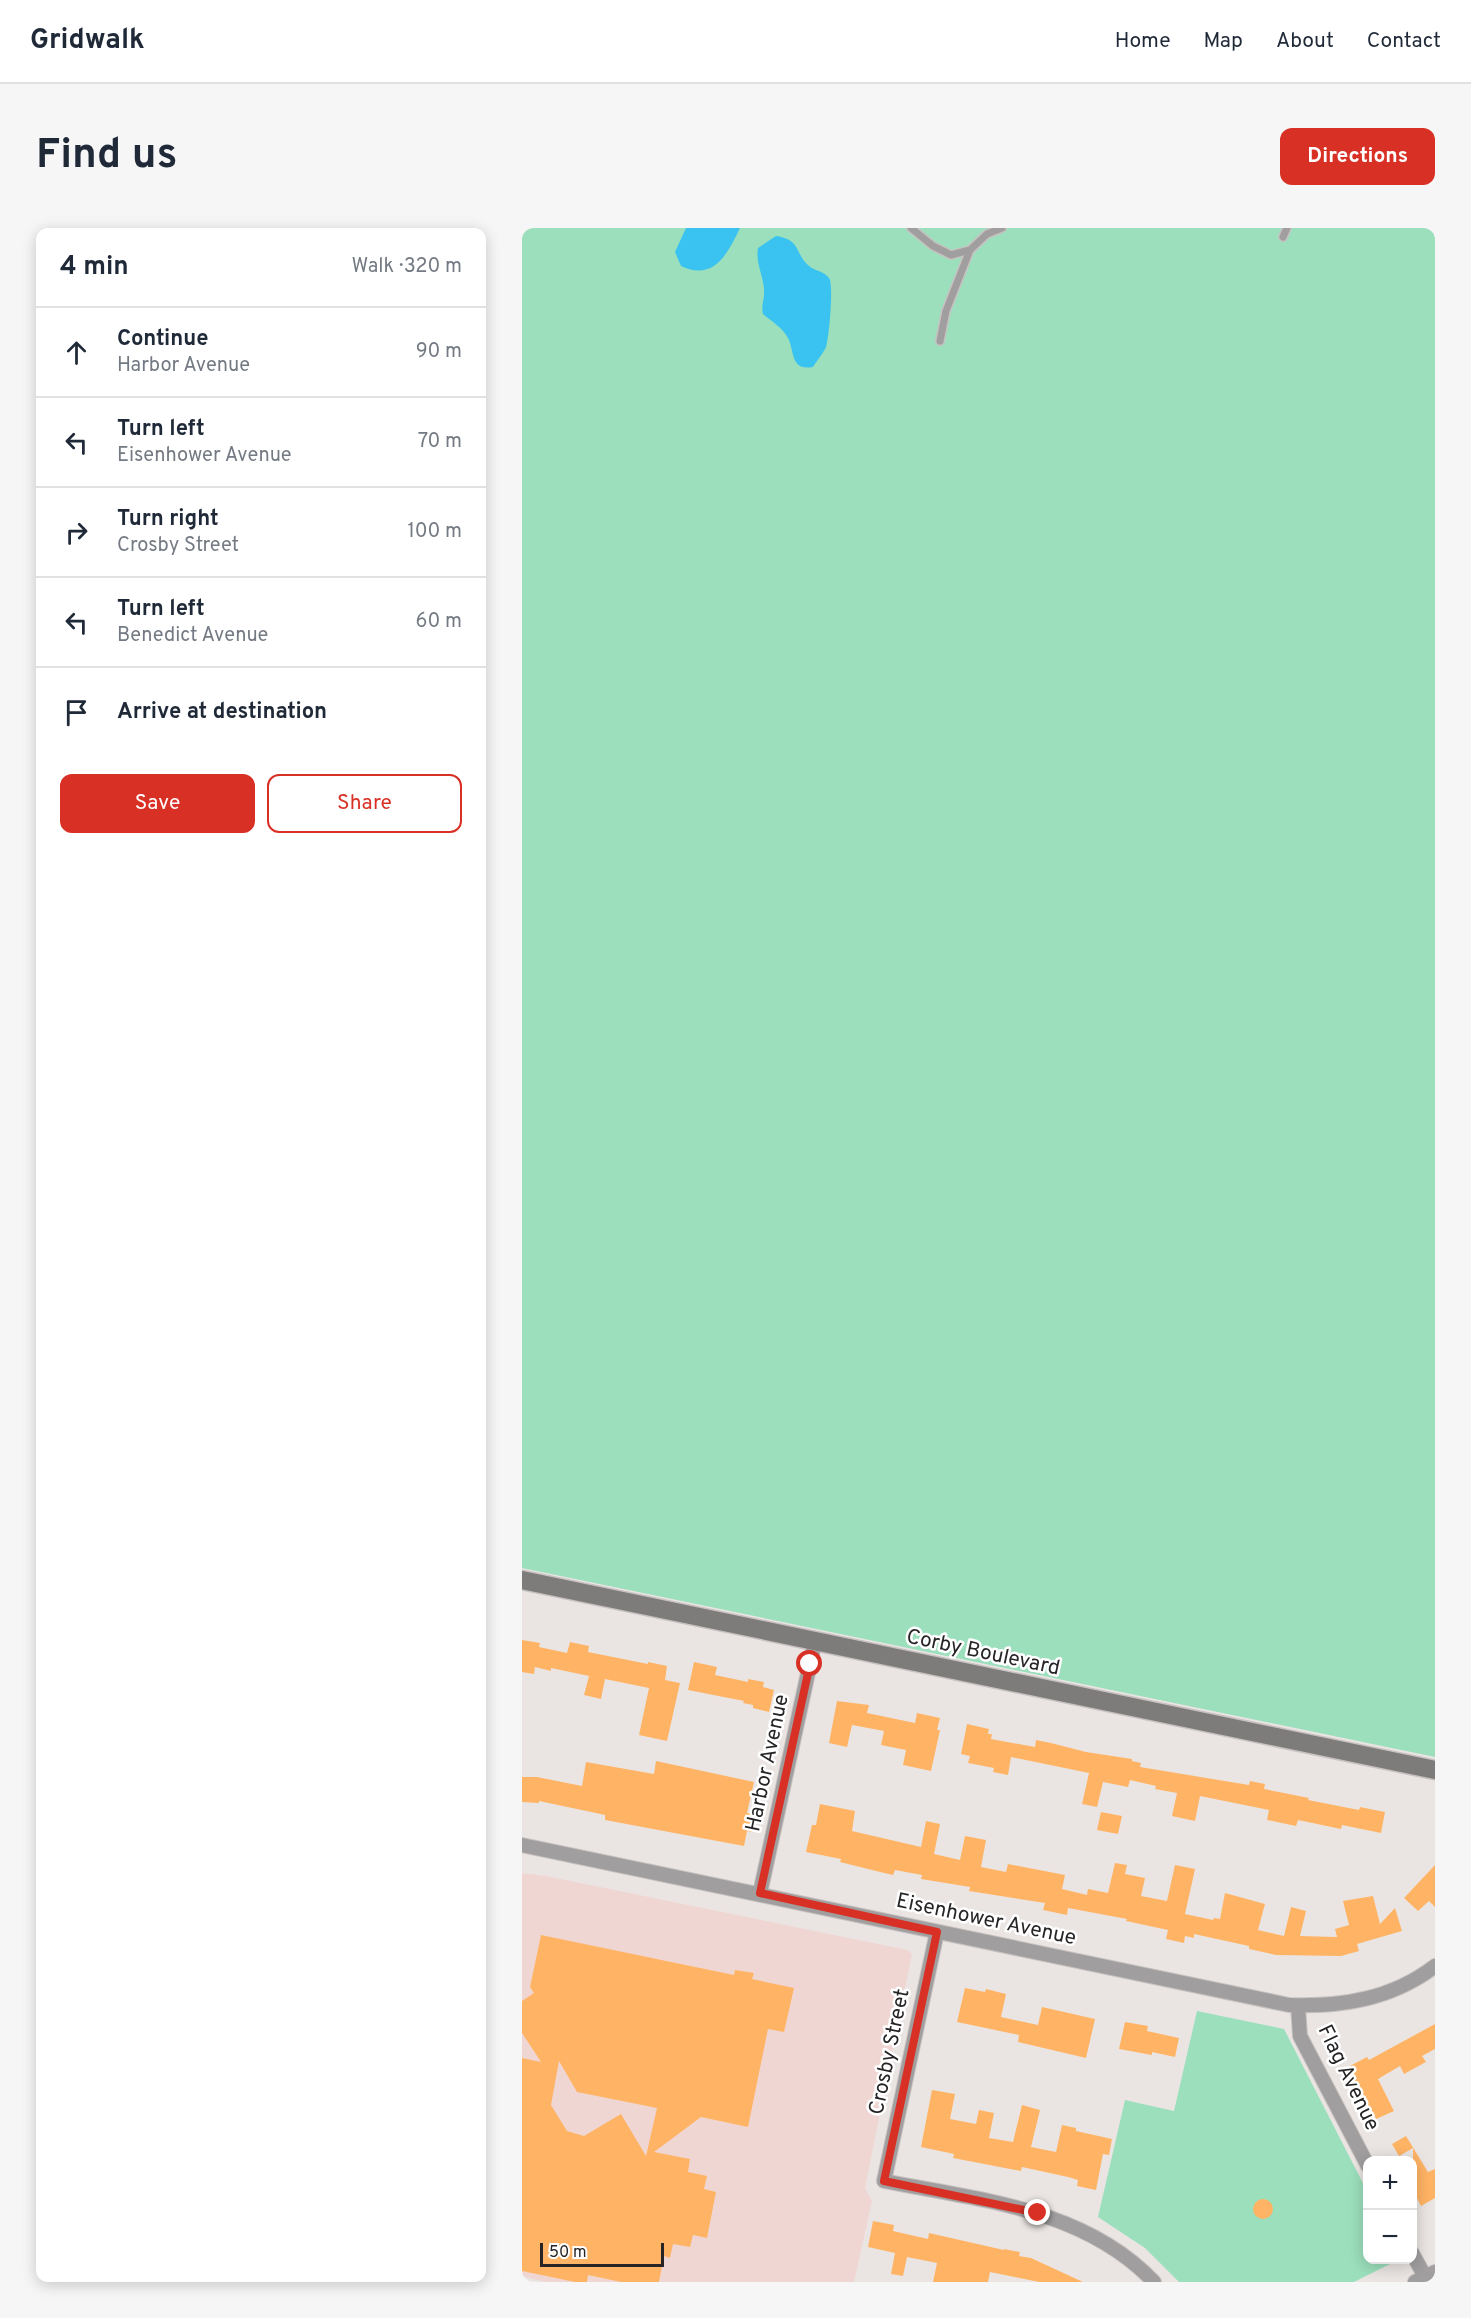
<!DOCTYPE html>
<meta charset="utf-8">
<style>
body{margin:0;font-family:Overpass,sans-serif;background:#f6f6f7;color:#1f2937}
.controls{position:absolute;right:18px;bottom:18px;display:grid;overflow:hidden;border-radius:12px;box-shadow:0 3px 15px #0003}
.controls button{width:54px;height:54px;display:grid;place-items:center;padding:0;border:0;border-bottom:2px solid #e0e1e3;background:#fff;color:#1f2937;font:30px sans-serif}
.scale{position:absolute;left:18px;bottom:15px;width:124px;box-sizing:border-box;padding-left:6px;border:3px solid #262424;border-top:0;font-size:16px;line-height:21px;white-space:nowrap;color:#262424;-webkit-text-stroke:4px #fff;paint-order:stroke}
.stop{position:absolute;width:18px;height:18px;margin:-14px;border:4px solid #d93025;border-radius:50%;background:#fff}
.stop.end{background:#d93025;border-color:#fff;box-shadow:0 2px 6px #0008}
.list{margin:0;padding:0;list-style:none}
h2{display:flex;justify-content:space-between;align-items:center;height:78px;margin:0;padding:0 24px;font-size:26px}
h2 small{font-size:20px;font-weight:400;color:#747a83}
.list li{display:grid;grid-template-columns:39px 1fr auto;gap:18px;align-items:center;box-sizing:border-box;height:90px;padding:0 24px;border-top:2px solid #e0e1e3}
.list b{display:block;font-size:22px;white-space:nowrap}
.list p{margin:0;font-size:20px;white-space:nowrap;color:#747a83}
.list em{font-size:20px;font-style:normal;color:#747a83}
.actions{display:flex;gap:12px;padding:18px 24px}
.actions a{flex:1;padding:14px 0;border:2px solid #d93025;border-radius:12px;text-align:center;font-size:21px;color:#d93025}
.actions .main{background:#d93025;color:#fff}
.icon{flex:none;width:33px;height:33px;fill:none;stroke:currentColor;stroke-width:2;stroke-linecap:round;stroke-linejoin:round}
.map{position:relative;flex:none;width:913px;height:2054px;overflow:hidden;border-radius:12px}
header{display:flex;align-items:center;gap:36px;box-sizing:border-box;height:84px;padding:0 30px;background:#fff;border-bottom:2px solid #e0e1e3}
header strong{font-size:28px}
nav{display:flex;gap:33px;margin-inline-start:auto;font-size:21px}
.intro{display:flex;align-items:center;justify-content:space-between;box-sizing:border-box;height:144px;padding:0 36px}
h1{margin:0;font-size:42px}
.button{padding:15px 27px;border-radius:12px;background:#d93025;color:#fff;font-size:21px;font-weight:700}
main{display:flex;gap:36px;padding:0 36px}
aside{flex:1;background:#fff;border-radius:12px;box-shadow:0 3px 15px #0003}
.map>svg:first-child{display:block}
.education{fill:#f0d6d3}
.green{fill:#9bdfbc}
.water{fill:#3ac3f0}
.building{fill:#ffb465;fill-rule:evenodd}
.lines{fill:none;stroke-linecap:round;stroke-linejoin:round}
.lane-casing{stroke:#c7c2c1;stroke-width:10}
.street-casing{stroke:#c7c2c1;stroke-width:16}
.secondary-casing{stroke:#c7c2c1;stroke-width:21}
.lane{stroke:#a09e9e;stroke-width:7}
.street{stroke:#a09e9e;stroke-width:14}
.secondary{stroke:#7e7b7b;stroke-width:18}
.route{stroke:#d93025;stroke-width:8}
.labels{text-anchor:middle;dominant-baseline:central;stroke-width:5;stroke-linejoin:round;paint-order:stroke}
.street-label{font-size:21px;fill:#262424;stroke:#fff}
</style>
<header>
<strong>Gridwalk</strong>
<nav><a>Home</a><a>Map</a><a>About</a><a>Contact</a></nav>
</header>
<div class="intro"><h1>Find us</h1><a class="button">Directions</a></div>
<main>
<aside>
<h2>4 min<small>Walk · 320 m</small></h2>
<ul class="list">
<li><svg class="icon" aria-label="ahead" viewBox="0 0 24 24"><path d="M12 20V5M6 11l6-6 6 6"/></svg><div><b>Continue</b><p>Harbor Avenue</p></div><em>90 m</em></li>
<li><svg class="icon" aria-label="left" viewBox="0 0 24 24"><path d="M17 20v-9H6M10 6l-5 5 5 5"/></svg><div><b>Turn left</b><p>Eisenhower Avenue</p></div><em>70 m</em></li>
<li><svg class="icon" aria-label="right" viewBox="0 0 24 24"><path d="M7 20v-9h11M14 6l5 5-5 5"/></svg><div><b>Turn right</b><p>Crosby Street</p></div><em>100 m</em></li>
<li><svg class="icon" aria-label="left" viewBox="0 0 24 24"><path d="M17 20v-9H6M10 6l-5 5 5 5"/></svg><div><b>Turn left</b><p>Benedict Avenue</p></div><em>60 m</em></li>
<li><svg class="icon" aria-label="arrive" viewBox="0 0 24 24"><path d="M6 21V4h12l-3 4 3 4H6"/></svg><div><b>Arrive at destination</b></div></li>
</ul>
<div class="actions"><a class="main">Save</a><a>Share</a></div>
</aside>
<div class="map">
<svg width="913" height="2054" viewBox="0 0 913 2054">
<rect width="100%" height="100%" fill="#eae5e3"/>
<path class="education" d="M 0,1645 L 24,1648 L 386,1722 L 390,1726 L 343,1960 L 350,1973 L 332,2054 L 23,2054 L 0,2048 Z"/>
<path class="green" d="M 0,0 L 913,0 L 913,1529 L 0,1340 Z
M 675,1783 L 762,1801 L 845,1963 L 846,2032 L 876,2032 L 832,2054 L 657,2054 L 623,2020 L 576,1989 L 603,1872 L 652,1883 Z"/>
<path class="water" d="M 164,0 L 218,0 C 206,25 192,54 159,38 L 153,24 Z
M 254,8 C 280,12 272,25 287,38 C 293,43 302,43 307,50 C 312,55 307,111 304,119 C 301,126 295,132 291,139 C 268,143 273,124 266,110 C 261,100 249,93 241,86 C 239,78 242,73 242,66 C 243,50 233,36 236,20 Z"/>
<path class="building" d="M 0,1412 L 18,1415 L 17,1419 L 45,1425 L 48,1414 L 67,1418 L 66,1424 L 126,1436 L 126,1434 L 145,1438 L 143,1452 L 158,1455 L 145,1513 L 117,1507 L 127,1460 L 83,1451 L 79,1471 L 62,1467 L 67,1448 L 29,1440 L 29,1443 L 13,1439 L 12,1446 L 0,1444 Z
M 172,1434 L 195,1439 L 193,1447 L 226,1454 L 226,1451 L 242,1454 L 241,1459 L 252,1462 L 247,1484 L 231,1480 L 231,1477 L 221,1475 L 222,1473 L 166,1462 Z
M 315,1473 L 347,1477 L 345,1485 L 393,1495 L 395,1485 L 418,1490 L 415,1502 L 418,1502 L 409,1543 L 381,1537 L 384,1522 L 359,1517 L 362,1503 L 330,1497 L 325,1519 L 307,1515 Z
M 445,1496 L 467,1501 L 466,1506 L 470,1506 L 469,1511 L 513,1519 L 514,1512 L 529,1515 L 564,1524 L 610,1531 L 610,1533 L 619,1535 L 618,1539 L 727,1557 L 728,1553 L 743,1556 L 742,1561 L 787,1570 L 786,1572 L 837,1582 L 838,1579 L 863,1584 L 859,1605 L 820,1597 L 819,1601 L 776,1592 L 774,1598 L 745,1592 L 747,1582 L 678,1568 L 673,1593 L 650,1588 L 655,1565 L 633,1561 L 634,1558 L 608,1552 L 606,1559 L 581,1554 L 575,1579 L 560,1576 L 567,1545 L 489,1529 L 486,1547 L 471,1544 L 472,1540 L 446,1535 L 448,1528 L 439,1526 Z
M 134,1533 L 232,1554 L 225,1585 L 233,1587 L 230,1604 L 225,1603 L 222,1618 L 83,1592 L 83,1587 L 69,1584 L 17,1573 L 17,1575 L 0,1574 L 0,1549 L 15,1549 L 60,1558 L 64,1534 L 132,1546 Z
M 298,1576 L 333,1583 L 330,1603 L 399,1619 L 404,1593 L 418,1596 L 412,1626 L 438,1632 L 443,1608 L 464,1612 L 459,1639 L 484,1644 L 486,1636 L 543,1647 L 540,1661 L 565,1667 L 566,1661 L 586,1665 L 593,1635 L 605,1637 L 603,1646 L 623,1650 L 619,1668 L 645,1673 L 653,1637 L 673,1641 L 663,1686 L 691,1692 L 692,1690 L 698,1691 L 703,1665 L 743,1676 L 736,1702 L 762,1708 L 769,1679 L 784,1683 L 778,1708 L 815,1709 L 813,1701 L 827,1697 L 821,1673 L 851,1668 L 858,1696 L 873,1680 L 880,1703 L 835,1716 L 837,1723 L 819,1728 L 754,1727 L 727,1721 L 727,1718 L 672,1706 L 672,1710 L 663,1708 L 662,1715 L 644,1711 L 646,1702 L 604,1693 L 605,1691 L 546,1680 L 545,1687 L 521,1682 L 523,1675 L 447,1663 L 448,1659 L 399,1651 L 400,1647 L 373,1642 L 371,1647 L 358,1644 L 318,1634 L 319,1631 L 284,1624 L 290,1597 L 294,1597 Z
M 579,1584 L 600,1588 L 596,1606 L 575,1602 Z
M 913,1637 L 913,1679 L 907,1673 L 896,1683 L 882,1670 Z
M 19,1707 L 212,1747 L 213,1742 L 232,1745 L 230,1751 L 272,1760 L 262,1804 L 246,1801 L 226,1899 L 179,1889 L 132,1924 L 168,1931 L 166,1944 L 185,1948 L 182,1961 L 194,1964 L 185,2010 L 171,2007 L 168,2019 L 151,2016 L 148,2030 L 142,2028 L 137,2054 L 99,2054 L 66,2047 L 65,2054 L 53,2054 L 0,2043 L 0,1830 L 19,1834 L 0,1805 L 0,1773 L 12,1765 L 8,1759 ZM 37,1833 L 55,1864 L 135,1880 L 124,1928 L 99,1886 L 62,1908 L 45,1903 L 29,1877 Z
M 443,1760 L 463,1764 L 464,1761 L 484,1766 L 479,1789 L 516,1797 L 520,1779 L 573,1791 L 564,1830 L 496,1814 L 497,1807 L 435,1794 Z
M 603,1794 L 626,1798 L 625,1803 L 657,1810 L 653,1829 L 630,1824 L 630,1827 L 597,1821 Z
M 913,1796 L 913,1821 L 900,1828 L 904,1834 L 882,1846 L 878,1838 L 856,1851 L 872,1883 L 854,1891 L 848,1879 L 844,1881 L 824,1840 L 845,1829 L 847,1832 Z
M 410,1862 L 433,1866 L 428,1891 L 454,1896 L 457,1882 L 472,1885 L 467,1910 L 491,1914 L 500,1877 L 518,1882 L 509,1919 L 534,1924 L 540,1897 L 554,1900 L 554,1903 L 590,1911 L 587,1927 L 581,1926 L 574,1962 L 555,1958 L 556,1952 L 546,1949 L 500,1939 L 499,1943 L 431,1930 L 432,1926 L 399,1919 Z
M 884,1908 L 906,1944 L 913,1941 L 913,1970 L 899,1978 L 891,1962 L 891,1920 L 877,1928 L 870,1916 Z
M731 1981a10 10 0 1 1 20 0a10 10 0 1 1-20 0Z
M 351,1993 L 372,1997 L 371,2003 L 406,2011 L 407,2005 L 482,2022 L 482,2021 L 498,2024 L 497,2028 L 509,2030 L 561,2054 L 517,2054 L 468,2044 L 466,2054 L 411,2054 L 415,2035 L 385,2029 L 381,2048 L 369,2046 L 373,2025 L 346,2019 Z"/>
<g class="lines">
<g class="lane-casing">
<path id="lane" d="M 389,0 L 411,18 L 429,27 L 448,22 L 465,6 L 480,0
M 761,9 L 765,0
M 418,113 L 424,83 L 448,22"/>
</g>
<g class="street-casing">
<path id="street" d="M 0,1617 L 767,1777 C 820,1779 870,1771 913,1738
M 238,1665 L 293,1413
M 415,1704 L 362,1953 C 457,1972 562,1980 632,2054
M 776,1778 L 778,1808 L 846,1938
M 890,2025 L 906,2054
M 893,2054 L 913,2044"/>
</g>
<g class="secondary-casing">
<path id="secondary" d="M 0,1352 L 913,1542"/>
</g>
<use href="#lane" class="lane"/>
<use href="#street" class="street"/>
<use href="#secondary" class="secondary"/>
</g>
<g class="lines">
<path class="route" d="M 288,1436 L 238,1665 L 415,1704 L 362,1953 L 516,1985"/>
</g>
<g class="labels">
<g class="street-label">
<text transform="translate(461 1425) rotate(12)">Corby Boulevard</text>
<text transform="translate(246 1535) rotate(-78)">Harbor Avenue</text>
<text transform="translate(464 1692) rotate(12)">Eisenhower Avenue</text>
<text transform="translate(368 1824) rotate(-78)">Crosby Street</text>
<text transform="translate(826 1850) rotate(64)">Flag Avenue</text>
</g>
</g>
</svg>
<div class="controls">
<button>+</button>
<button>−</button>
</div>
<div class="scale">50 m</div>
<div class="stop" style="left:288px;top:1436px"></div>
<div class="stop end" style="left:516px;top:1985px"></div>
</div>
</main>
